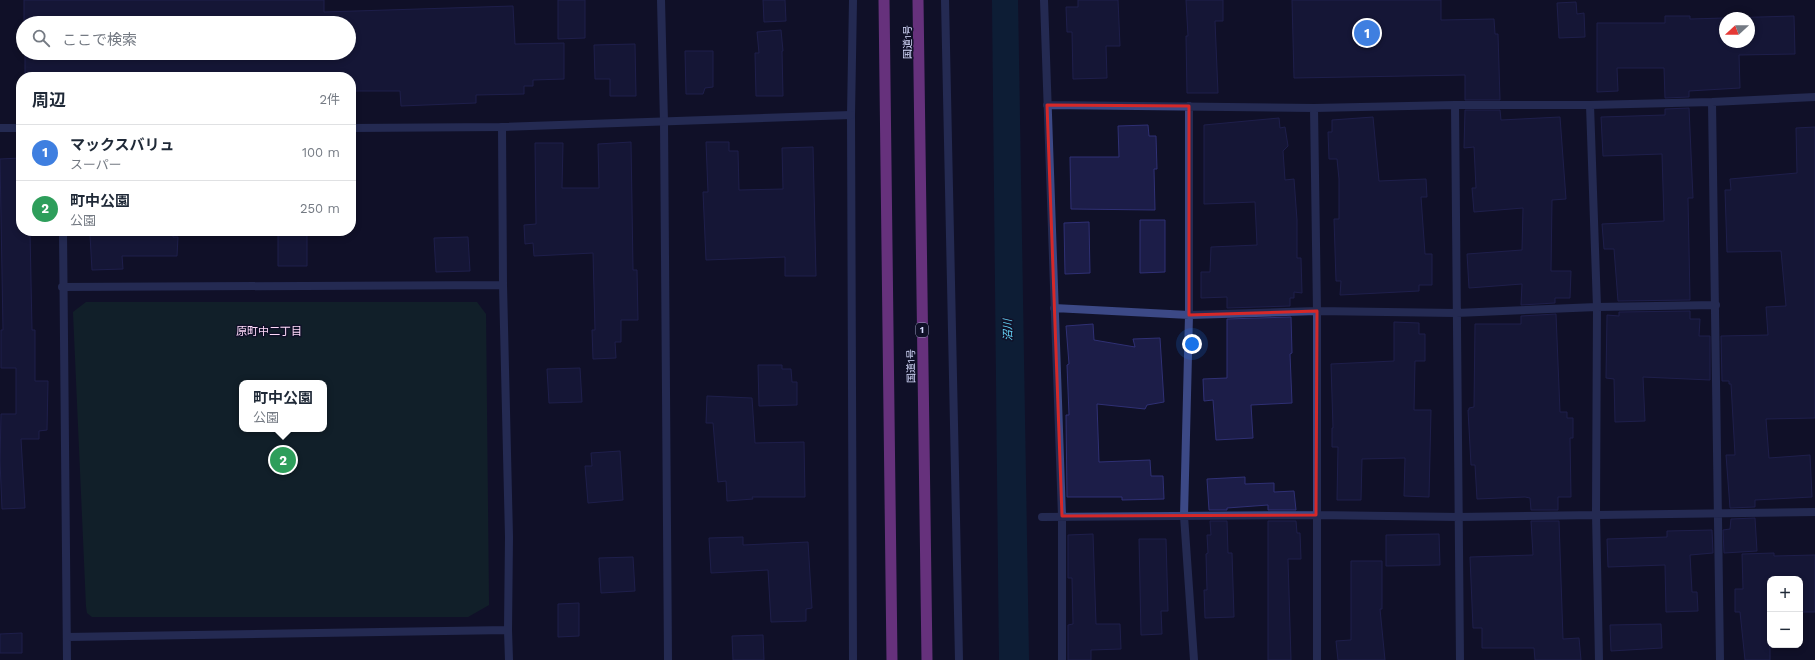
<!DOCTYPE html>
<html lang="ja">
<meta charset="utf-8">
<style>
body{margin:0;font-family:"Work Sans","Noto Sans JP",sans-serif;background:#f6f6f7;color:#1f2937}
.controls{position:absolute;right:12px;bottom:12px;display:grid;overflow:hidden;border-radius:8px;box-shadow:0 2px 6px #0003}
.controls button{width:36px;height:36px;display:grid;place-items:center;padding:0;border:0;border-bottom:1px solid #e0e1e3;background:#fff;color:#1f2937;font:20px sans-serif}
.compass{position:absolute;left:1719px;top:12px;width:36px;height:36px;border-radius:50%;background:#fff;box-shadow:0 2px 6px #0003;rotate:249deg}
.you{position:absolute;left:1192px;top:344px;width:14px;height:14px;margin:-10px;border:3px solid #fff;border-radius:50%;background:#1a73e8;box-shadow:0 0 0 6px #1a73e833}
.badge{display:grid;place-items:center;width:26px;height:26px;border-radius:50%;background:#1a73e8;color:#fff;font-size:13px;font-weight:700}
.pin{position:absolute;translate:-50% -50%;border:2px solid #fff;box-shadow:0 1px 4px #0006}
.popup{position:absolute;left:239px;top:380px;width:88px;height:52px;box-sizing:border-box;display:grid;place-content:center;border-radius:8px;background:#fff;filter:drop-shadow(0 1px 3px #0005);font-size:13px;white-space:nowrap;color:#747a83}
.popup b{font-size:15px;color:#1f2937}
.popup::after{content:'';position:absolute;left:50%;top:100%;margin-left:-8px;border:8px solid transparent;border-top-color:#fff}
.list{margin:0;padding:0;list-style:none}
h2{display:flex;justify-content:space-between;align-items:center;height:52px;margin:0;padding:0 16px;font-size:17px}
h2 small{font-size:13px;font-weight:400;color:#747a83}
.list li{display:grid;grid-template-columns:26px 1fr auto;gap:12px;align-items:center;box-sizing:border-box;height:56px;padding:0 16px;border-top:1px solid #e0e1e3}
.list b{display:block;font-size:15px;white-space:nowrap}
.list p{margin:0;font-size:13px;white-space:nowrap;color:#747a83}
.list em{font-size:13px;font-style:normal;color:#747a83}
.icon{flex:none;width:22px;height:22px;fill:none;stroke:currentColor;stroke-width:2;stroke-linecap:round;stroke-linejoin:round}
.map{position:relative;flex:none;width:1815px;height:660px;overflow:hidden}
.search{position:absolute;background:#fff;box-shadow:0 2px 6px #0003;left:16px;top:16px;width:340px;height:44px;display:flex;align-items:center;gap:10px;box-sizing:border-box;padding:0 14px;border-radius:22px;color:#747a83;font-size:15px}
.panel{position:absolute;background:#fff;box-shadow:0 2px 6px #0003;left:16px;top:72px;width:340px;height:164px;border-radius:16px}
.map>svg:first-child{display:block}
.green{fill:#13322a;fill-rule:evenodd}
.water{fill:#0b2d46}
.building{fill:#1c1d48;stroke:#2f3074;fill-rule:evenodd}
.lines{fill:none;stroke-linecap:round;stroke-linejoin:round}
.service{stroke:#3c4986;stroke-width:8}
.minor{stroke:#3c4986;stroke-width:8}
.tertiary{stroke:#3c4986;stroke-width:8}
.trunk{stroke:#ce5ae3;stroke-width:11}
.marked{fill:none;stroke:#d62828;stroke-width:3;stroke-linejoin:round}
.labels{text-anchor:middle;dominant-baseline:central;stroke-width:3;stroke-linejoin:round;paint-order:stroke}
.shield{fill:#101128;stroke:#9b9ebe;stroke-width:1}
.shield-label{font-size:9px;font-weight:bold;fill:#d7dbfe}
.street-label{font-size:10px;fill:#d7dbfe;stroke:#101128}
.water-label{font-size:11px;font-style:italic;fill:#67d8fd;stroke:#101128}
.neighbourhood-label{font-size:11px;fill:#fed9f9;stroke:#101128}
</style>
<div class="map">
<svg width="1815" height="660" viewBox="0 0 1815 660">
<rect width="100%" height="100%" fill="#101128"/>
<path class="green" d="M 86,302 L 477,302 L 486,314 L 489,605 L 468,617 L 92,617 L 87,613 L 86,606 L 73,312 ZM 242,383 L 324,383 L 324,429 L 242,429 Z"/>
<path class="water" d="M 992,0 L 1018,0 L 1029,660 L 999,660 Z"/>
<path class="building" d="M 24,0 L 324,0 L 324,12 L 513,6 L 515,44 L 564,43 L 564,79 L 533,80 L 533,86 L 524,86 L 524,94 L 476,95 L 476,103 L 401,106 L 400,91 L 351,91 L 351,77 L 25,77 L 25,53 L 349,53 L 349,23 L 24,23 Z
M 558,0 L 585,0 L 585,38 L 558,39 Z
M 763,0 L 785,0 L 786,21 L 764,22 Z
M 1078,0 L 1118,0 L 1120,46 L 1106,46 L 1107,78 L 1073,79 L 1072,32 L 1067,32 L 1066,7 L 1078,7 Z
M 1186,0 L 1223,0 L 1223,21 L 1215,21 L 1218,93 L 1187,93 L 1186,36 L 1188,36 Z
M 1292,0 L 1441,0 L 1441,20 L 1494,19 L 1495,34 L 1498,34 L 1500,100 L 1465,100 L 1465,75 L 1294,78 Z
M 1576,2 L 1577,14 L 1584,13 L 1585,37 L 1559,38 L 1557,3 Z
M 1665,16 L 1690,16 L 1690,19 L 1794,16 L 1795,54 L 1739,55 L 1740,88 L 1689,91 L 1689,97 L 1665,98 L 1664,68 L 1617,68 L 1618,91 L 1597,92 L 1597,23 L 1665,23 ZM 1725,18 L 1749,18 L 1749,42 L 1725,42 Z
M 781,30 L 783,51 L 782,51 L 783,96 L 756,96 L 755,53 L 759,53 L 757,32 Z
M 635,44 L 636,96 L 610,96 L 610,79 L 595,79 L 594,45 Z
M 685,51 L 713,51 L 713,87 L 705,88 L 703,94 L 686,94 Z
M 1689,108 L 1693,198 L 1688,198 L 1690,300 L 1618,301 L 1614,249 L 1604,249 L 1602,224 L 1664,221 L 1662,154 L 1603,156 L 1601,117 L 1665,115 L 1665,109 Z
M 1465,110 L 1500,110 L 1501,120 L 1560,117 L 1566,199 L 1552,200 L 1551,271 L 1571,271 L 1570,298 L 1555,298 L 1555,303 L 1521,305 L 1522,284 L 1469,288 L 1467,254 L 1522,250 L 1523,208 L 1474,212 L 1472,188 L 1476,188 L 1474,147 L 1464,148 Z
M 1373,117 L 1379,181 L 1426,179 L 1427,197 L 1421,197 L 1425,254 L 1432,254 L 1432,285 L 1419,285 L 1419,291 L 1340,295 L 1341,281 L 1336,281 L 1334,219 L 1339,219 L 1339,179 L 1337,159 L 1329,159 L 1328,132 L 1332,132 L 1332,120 Z
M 1279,118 L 1280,128 L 1285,127 L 1288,146 L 1283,151 L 1285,180 L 1294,179 L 1297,220 L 1297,258 L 1301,258 L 1302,293 L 1294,292 L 1294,298 L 1290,298 L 1290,306 L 1227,308 L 1227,297 L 1201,298 L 1201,272 L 1210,272 L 1211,247 L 1257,245 L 1255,202 L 1204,204 L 1204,125 Z
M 1148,125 L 1149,136 L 1156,136 L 1157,169 L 1154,169 L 1155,210 L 1071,209 L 1070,157 L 1119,157 L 1118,126 Z
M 1815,127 L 1815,418 L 1766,419 L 1769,458 L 1810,455 L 1812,497 L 1755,500 L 1755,507 L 1730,508 L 1726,455 L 1735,455 L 1731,384 L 1729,384 L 1729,381 L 1722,381 L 1721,336 L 1768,335 L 1766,307 L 1786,306 L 1781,251 L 1727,252 L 1725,190 L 1731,190 L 1730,179 L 1797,173 L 1796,128 Z
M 631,142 L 633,270 L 637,270 L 638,320 L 621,320 L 621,342 L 615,342 L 616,358 L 593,359 L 592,330 L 595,330 L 593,253 L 534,256 L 533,243 L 525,244 L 524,225 L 536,224 L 535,143 L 563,143 L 562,188 L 599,188 L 598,144 Z
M 706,142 L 729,142 L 729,151 L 738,151 L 739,190 L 783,189 L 782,148 L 813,147 L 816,276 L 785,276 L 785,257 L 706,260 L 703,192 L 708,192 Z
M 21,158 L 21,231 L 30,231 L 32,330 L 35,330 L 35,381 L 48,381 L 47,430 L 39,431 L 39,439 L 21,439 L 25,508 L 2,509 L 0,461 L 1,414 L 16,414 L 16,368 L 1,368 L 1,330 L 3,330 L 0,159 Z
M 1140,220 L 1165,220 L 1165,272 L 1140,273 Z
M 1089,222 L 1090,273 L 1065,274 L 1064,223 Z
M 278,231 L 307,231 L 307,266 L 278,266 Z
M 152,232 L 173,232 L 173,237 L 178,237 L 177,256 L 122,256 L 123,269 L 92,270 L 90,235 Z
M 468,237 L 470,271 L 436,272 L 434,238 Z
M 1690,311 L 1690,319 L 1700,319 L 1699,336 L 1710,336 L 1710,380 L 1643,377 L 1645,421 L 1615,422 L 1614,379 L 1606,378 L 1607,315 L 1619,316 L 1619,312 Z
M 1556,314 L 1560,412 L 1567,412 L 1567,418 L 1573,418 L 1573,438 L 1570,438 L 1571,497 L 1558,497 L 1558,510 L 1531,510 L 1530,498 L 1525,497 L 1477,499 L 1475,465 L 1471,465 L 1468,410 L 1469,410 L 1469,408 L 1474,407 L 1475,324 L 1521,324 L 1521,316 Z
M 1291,317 L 1292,353 L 1290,354 L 1292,403 L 1251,405 L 1253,438 L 1216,440 L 1213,400 L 1204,401 L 1203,379 L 1227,378 L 1227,319 Z
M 1394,322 L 1419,323 L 1419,334 L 1425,334 L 1425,361 L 1415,361 L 1414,410 L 1431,410 L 1429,497 L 1404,496 L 1405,458 L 1362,459 L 1361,500 L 1337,500 L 1338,447 L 1332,447 L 1332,428 L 1333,428 L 1331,364 L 1394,361 Z
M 1093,324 L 1094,340 L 1135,347 L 1133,339 L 1160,338 L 1164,402 L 1147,405 L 1145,409 L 1097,404 L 1099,462 L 1150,460 L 1151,476 L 1163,476 L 1164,499 L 1122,500 L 1122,497 L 1067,497 L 1066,415 L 1069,415 L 1067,365 L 1069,364 L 1066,326 Z
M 758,365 L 782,365 L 782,369 L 791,369 L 792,382 L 797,382 L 797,405 L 759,406 Z
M 580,368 L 582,402 L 549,403 L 547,369 Z
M 707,396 L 752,398 L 755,443 L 804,442 L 805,497 L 752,497 L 753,499 L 727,501 L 726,481 L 718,482 L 713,423 L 706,423 Z
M 620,451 L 623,500 L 588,503 L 585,466 L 592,466 L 591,453 Z
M 1245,477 L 1245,484 L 1274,483 L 1274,492 L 1294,491 L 1296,510 L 1268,510 L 1268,505 L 1227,508 L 1227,510 L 1209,510 L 1207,479 Z
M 1755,518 L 1757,551 L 1724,553 L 1723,530 L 1730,529 L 1731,519 Z
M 1210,521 L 1227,521 L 1228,553 L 1232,553 L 1234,617 L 1205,618 L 1204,590 L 1207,590 L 1206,554 L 1208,553 L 1207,535 L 1211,535 Z
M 1268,521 L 1296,521 L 1297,533 L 1300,533 L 1301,559 L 1288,559 L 1291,660 L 1268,660 Z
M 1531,521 L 1559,521 L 1563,639 L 1579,638 L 1581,660 L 1535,660 L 1534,648 L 1482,648 L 1482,628 L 1473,628 L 1470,557 L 1533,555 Z
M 1712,530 L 1713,553 L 1690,555 L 1692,592 L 1697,592 L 1698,611 L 1666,612 L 1665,565 L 1608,567 L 1607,539 L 1667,537 L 1667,531 Z
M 1093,534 L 1096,624 L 1120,624 L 1121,649 L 1091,650 L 1091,660 L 1068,660 L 1068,625 L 1073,624 L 1072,578 L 1068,578 L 1068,535 Z
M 1439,534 L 1440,565 L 1386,566 L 1386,535 Z
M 743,537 L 743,545 L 808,542 L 812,608 L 806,609 L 806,621 L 771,622 L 768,570 L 711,573 L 709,538 Z
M 1139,539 L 1166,539 L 1168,611 L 1161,611 L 1162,634 L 1141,635 Z
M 1774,553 L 1774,556 L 1815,555 L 1815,612 L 1800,612 L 1800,579 L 1770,579 L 1770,660 L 1745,660 L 1740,612 L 1735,612 L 1735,589 L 1743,589 L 1742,554 Z
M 633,557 L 635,591 L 601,593 L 599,558 Z
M 1351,561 L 1382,561 L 1382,609 L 1380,609 L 1385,660 L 1338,660 L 1336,641 L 1351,640 Z
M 579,603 L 579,636 L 558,637 L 558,604 Z
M 1661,624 L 1662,648 L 1611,651 L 1610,625 Z
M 22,633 L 22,653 L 0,653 L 0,634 Z
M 763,635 L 764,660 L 733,660 L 732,636 Z"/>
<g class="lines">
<path class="service" d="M 945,0 L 959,660
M 853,660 L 851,115 L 853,0"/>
<path class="minor" d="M 661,0 L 664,122 L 668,660
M 1044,0 L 1062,516 L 1062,660
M 1712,102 C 1716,288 1716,474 1720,660
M 1047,105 L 1314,108 L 1455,105 L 1590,105 L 1712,102 L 1815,97
M 1455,105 L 1460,660
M 1590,105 L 1597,307 L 1596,514 L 1599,660
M 1189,106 L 1189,315 L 1184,516 L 1194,660
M 1314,108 L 1317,311 L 1317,660
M 502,127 L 503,285 L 509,537 L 508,630 L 509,660
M 63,231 L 67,660
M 62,287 L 503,285
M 1054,308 L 1189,315 L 1317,311 L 1456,313 L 1597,307 L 1716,305
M 1042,517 L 1316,515 L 1459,517 L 1815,512
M 67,637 L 508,630"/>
<path class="tertiary" d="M 0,128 L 21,128
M 351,128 L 502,127 L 851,115"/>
<path class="trunk" d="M 884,0 L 892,660
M 918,0 L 927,660"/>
</g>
<path d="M0 0H1815V660H0ZM 1047,105 L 1189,106 L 1189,315 L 1317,311 L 1316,515 L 1062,516 Z" fill="#101128" fill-opacity=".55" fill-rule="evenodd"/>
<path class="marked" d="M 1047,105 L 1189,106 L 1189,315 L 1317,311 L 1316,515 L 1062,516 Z"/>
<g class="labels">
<rect class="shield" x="916" y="323" width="12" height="14" rx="3"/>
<g class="shield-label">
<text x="922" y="330">1</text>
</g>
<g class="street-label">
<text transform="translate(907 42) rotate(-90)">国道1号</text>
<text transform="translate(911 366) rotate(-91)">国道1号</text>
</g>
<g class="water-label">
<text transform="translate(1008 330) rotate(-91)">沼川</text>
</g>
<g class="neighbourhood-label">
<text x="269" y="331">原町中二丁目</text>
</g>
</g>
</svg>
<div class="controls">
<button>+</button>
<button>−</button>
</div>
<svg class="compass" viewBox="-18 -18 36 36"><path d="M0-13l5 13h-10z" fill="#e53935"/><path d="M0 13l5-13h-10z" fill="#747a83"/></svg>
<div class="you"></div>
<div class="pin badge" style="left:1367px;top:33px;background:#3f7fe0">1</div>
<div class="pin badge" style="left:283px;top:460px;background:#2e9e5b">2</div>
<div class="popup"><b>町中公園</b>公園</div>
<div class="search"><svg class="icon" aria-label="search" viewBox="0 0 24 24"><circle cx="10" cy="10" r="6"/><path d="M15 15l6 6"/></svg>ここで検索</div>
<section class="panel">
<h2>周辺<small>2件</small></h2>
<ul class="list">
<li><span class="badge" style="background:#3f7fe0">1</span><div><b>マックスバリュ</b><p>スーパー</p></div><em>100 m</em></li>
<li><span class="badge" style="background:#2e9e5b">2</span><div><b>町中公園</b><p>公園</p></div><em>250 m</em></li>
</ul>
</section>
</div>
